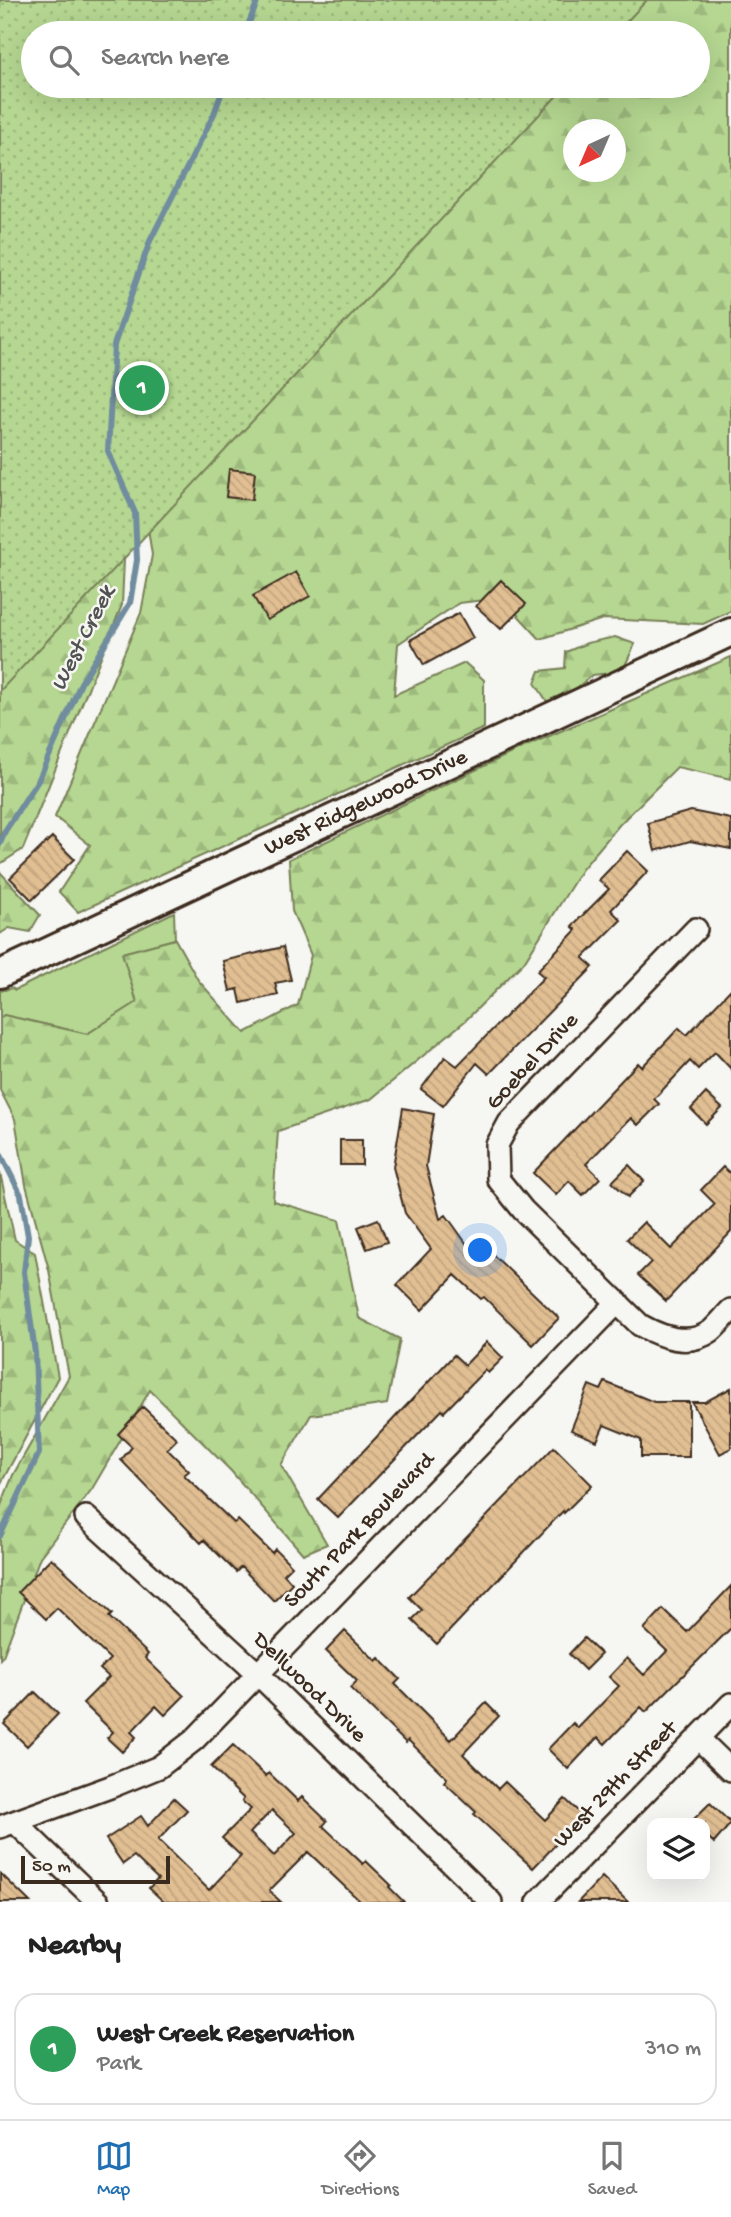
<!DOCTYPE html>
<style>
body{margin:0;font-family:"Gochi Hand",sans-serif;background:#f2f2f2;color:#222}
.controls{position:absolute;right:21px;bottom:21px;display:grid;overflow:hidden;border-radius:14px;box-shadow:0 7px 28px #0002}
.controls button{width:63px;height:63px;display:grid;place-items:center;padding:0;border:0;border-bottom:2px solid #e0e0e0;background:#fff;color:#222;font:35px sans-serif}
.compass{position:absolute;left:563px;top:119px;width:63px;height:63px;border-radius:50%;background:#fff;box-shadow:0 7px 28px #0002;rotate:224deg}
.scale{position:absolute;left:21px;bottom:18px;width:149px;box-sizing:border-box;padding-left:7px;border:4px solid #3b2a1e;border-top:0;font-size:19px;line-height:24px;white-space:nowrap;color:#3b2a1e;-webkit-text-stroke:5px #f6f6f2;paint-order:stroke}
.you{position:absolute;left:481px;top:1251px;width:24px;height:24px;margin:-18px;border:5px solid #fff;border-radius:50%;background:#1a73e8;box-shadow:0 0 0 10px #1a73e833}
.badge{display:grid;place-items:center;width:46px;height:46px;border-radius:50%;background:#1f6fb2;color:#fff;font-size:23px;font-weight:700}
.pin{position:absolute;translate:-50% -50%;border:4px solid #fff;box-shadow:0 2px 7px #0006}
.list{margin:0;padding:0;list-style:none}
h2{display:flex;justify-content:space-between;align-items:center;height:91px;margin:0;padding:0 28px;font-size:30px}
h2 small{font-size:23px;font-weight:400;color:#767676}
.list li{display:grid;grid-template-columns:46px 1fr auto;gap:21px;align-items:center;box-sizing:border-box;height:112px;margin:0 14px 14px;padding:0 14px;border:2px solid #e0e0e0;border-radius:21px}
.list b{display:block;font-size:26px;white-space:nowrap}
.list p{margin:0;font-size:23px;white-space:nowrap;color:#767676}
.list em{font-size:23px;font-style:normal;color:#767676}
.icon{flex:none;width:38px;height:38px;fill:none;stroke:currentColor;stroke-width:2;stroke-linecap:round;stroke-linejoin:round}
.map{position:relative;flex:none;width:731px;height:1902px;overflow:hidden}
.search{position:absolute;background:#fff;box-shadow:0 7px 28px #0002;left:21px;right:21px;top:21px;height:77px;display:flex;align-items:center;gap:18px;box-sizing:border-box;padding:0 24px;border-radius:38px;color:#767676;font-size:26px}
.sheet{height:217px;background:#fff}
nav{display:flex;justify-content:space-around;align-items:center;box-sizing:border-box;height:98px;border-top:2px solid #e0e0e0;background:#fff;font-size:19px;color:#767676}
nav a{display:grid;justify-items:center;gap:4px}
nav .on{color:#1f6fb2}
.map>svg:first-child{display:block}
.grass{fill:#b5d791;stroke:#788058;stroke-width:2}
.forest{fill:url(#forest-firs);stroke:#788058;stroke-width:2;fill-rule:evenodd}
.park{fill:url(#park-dots);stroke:#788058;stroke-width:2}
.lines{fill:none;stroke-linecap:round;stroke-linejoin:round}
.stream{stroke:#708c9e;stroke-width:6}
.building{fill:url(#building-back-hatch);stroke:#3b2a1e;stroke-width:2;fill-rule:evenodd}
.minor-casing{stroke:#3b2a1e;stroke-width:26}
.tertiary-casing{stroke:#3b2a1e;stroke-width:32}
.minor{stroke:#f6f6f2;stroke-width:21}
.tertiary{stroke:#f6f6f2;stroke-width:26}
.labels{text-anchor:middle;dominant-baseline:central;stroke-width:5;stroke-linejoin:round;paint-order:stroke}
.street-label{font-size:23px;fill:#3b2a1e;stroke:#f6f6f2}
.water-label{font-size:24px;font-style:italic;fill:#515353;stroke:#f6f6f2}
</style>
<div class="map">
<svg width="731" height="1902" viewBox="0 0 731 1902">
<defs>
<pattern id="forest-firs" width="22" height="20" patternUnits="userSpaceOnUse" patternTransform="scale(1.75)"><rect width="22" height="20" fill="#b5d791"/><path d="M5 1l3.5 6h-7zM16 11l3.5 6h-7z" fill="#9db97d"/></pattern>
<pattern id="park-dots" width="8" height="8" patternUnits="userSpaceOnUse" patternTransform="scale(1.75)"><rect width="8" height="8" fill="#b5d791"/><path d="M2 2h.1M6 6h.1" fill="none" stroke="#9db97d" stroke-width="1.8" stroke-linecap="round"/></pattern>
<pattern id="building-back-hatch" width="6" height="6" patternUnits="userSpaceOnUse" patternTransform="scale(1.75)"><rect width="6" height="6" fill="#e1bf93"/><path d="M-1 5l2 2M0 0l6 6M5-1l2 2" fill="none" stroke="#c2a47e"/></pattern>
</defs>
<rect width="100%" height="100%" fill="#f6f6f2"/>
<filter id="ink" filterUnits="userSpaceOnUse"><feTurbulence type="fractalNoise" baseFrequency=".0143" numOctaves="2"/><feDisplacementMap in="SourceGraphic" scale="14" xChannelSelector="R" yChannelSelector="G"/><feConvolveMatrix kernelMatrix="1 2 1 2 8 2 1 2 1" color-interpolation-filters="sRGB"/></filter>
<g filter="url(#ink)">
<path class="grass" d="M 174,912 L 175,939 L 123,953 L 137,1003 L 87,1034 L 4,1015 L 0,1018 L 0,991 L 12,988 L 15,990 Z"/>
<path class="forest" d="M 301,0 L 731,0 L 731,611 L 703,624 L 603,619 L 540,639 L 502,598 L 459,603 L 398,644 L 394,695 L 465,663 L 484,680 L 484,728 L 78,912 L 59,892 L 90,845 L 55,817 L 141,613 L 152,555 L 137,455 L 255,86 L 698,86 L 698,33 L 286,33 ZM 574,130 L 616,130 L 616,172 L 574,172 Z
M 0,249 L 126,514 L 122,605 L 23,849 L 0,864 Z
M 615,637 L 635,644 L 622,672 L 592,675 L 571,693 L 548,703 L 535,683 L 540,671 L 565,668 L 566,652 L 587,643 Z
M 731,657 L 731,779 L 677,767 L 620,824 L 582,869 L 524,962 L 465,1021 L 371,1099 L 278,1131 L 273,1201 L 339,1220 L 359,1318 L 400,1339 L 387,1404 L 311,1415 L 281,1465 L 327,1544 L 303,1554 L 231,1471 L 150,1390 L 92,1489 L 40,1557 L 3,1656 L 0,1659 L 0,1508 L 13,1475 L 69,1376 L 49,1270 L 26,1185 L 15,1119 L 0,1090 L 0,1018 L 4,1015 L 87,1034 L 137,1002 L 122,953 L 175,939 L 198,980 L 245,1033 L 298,1005 L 311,955 L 292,911 L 289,859 L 524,747 Z
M 0,872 L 40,915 L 30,932 L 9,928 L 0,934 Z
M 0,1173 L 15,1240 L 35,1253 L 58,1377 L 0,1485 Z"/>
<path class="park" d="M 0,0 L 647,0 L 616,33 L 33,33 L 33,86 L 566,86 L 0,691 Z"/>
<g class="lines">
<path class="stream" d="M 245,33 L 258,0
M 0,844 L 5,831 L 39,779 L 81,683 L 130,603 L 137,560 L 135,513 L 108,451 L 114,345 L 150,241 L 214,114 L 224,86
M 0,1153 L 21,1195 L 28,1236 L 24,1272 L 35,1353 L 39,1453 L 0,1536"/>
</g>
<path class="building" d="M 229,469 L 255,472 L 252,500 L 226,497 Z
M 296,572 L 310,596 L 267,620 L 253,596 Z
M 501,580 L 526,604 L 501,629 L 476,606 Z
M 459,613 L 473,638 L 424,665 L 410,640 Z
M 691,811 L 731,819 L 731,849 L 690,841 L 655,851 L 648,823 Z
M 52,837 L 74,859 L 32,900 L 10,878 Z
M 627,851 L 648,871 L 611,910 L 621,920 L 583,958 L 593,967 L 489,1074 L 477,1063 L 443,1106 L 421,1089 L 445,1057 L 457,1066 L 544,977 L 537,971 L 576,930 L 572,926 L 609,889 L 599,880 Z
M 283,947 L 291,980 L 275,983 L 278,995 L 241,1003 L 238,989 L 230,991 L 223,961 Z
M 731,989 L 731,1069 L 715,1052 L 698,1069 L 690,1061 L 654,1099 L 659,1104 L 638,1125 L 631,1118 L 586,1164 L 600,1178 L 583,1195 L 569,1181 L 556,1195 L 533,1173 L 638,1063 L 642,1067 L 679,1028 L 687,1035 Z
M 706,1093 L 722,1108 L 706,1124 L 691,1109 Z
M 403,1108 L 434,1114 L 426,1166 L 440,1219 L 446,1215 L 479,1261 L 489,1251 L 559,1318 L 533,1345 L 484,1297 L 481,1299 L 455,1275 L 422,1310 L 397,1285 L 431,1249 L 405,1213 L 393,1167 Z
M 340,1140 L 362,1140 L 362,1165 L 340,1165 Z
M 629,1165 L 644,1181 L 628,1197 L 612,1182 Z
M 723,1167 L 731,1174 L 731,1232 L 666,1301 L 638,1275 L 651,1262 L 627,1239 L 644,1222 L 671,1249 L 715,1204 L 701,1190 Z
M 378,1219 L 387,1242 L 367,1249 L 358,1227 Z
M 487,1342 L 503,1358 L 488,1373 L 485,1370 L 444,1412 L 442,1410 L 338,1518 L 318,1499 L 454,1355 L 465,1365 Z
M 605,1382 L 654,1402 L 689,1402 L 689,1457 L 641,1457 L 641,1440 L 604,1425 L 597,1441 L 571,1430 L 589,1385 L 601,1390 Z
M 731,1388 L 731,1448 L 720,1454 L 692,1402 L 705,1402 Z
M 143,1407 L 177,1439 L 167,1449 L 189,1471 L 184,1475 L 234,1523 L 238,1520 L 272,1553 L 275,1549 L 292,1566 L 284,1574 L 292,1583 L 274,1601 L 241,1567 L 236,1572 L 204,1540 L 201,1543 L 121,1460 L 132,1447 L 118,1434 Z
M 554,1447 L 592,1485 L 564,1513 L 563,1511 L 437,1644 L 412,1620 L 422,1610 L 409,1597 Z
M 51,1558 L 112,1614 L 109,1617 L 148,1654 L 145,1658 L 184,1696 L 165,1715 L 156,1706 L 131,1732 L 136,1737 L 122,1752 L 107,1738 L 113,1732 L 83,1703 L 109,1677 L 100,1669 L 110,1659 L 57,1608 L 46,1619 L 18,1592 Z
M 731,1586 L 731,1628 L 646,1712 L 641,1707 L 605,1744 L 598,1737 L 568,1769 L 548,1749 L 573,1723 L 578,1728 L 619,1686 L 609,1677 L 627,1658 L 644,1675 L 667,1651 L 644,1629 L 663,1609 L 687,1632 Z
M 345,1631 L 376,1661 L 379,1658 L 400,1679 L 395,1684 L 451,1740 L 486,1703 L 499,1716 L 463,1754 L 498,1789 L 505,1782 L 545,1820 L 565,1799 L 583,1816 L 533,1868 L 474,1814 L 476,1812 L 444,1782 L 447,1778 L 408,1740 L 406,1743 L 350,1688 L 357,1681 L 326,1651 Z
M 584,1638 L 601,1654 L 585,1670 L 569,1654 Z
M 35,1692 L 58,1714 L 27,1746 L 4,1724 Z
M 233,1745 L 266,1776 L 269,1773 L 298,1801 L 302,1797 L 327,1821 L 323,1826 L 363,1864 L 366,1861 L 391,1885 L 389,1887 L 404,1902 L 361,1902 L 308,1852 L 269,1891 L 281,1902 L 164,1902 L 149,1888 L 158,1879 L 134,1856 L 123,1864 L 106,1839 L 141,1816 L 148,1826 L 174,1798 L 187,1810 L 158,1840 L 209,1890 L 241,1856 L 222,1838 L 251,1809 L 242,1801 L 244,1799 L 211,1767 ZM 272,1810 L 296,1833 L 274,1856 L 250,1833 Z
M 710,1803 L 731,1823 L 714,1843 L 705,1834 L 705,1823 L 690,1823 Z
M 0,1873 L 30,1902 L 0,1902 Z
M 602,1877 L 628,1902 L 578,1902 Z"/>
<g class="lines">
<g class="minor-casing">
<path id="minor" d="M 696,929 L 509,1123 L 497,1145 L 498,1179 L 523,1210 L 640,1325 C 661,1337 689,1347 711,1331 C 718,1325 725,1316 731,1310
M 86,1517 L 258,1674 L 491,1902
M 698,1738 L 731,1770
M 15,1822 L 98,1902
M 0,1827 L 110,1787 L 159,1767 L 194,1740 L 618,1302
M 538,1902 L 731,1704"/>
</g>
<g class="tertiary-casing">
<g id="tertiary">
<path id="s1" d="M 0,974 L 731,632"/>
</g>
</g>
<use href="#minor" class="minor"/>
<use href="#tertiary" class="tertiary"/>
</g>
</g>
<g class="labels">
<g class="street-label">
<text stroke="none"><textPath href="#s1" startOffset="404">West Ridgewood Drive</textPath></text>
<text transform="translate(533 1062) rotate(-47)">Goebel Drive</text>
<text transform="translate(360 1531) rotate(-46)">South Park Boulevard</text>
<text transform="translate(309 1688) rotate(44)">Dellwood Drive</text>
<text transform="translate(616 1785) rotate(-46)">West 29th Street</text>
</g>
<g class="water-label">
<text transform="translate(84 639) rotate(-63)">West Creek</text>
</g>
</g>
</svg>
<div class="controls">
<button><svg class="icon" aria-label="layers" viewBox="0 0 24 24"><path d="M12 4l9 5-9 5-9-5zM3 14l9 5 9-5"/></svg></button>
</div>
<svg class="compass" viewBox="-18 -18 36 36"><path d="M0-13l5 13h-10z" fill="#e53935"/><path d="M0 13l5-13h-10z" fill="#767676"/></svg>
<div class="scale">50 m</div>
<div class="you"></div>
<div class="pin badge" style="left:142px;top:388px;background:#2e9e5b">1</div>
<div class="search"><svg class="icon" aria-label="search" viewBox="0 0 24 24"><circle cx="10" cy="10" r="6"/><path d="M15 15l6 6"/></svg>Search here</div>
</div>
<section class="sheet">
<h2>Nearby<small></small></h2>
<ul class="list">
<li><span class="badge" style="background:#2e9e5b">1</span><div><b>West Creek Reservation</b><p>Park</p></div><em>310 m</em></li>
</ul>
</section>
<nav>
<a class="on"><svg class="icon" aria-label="map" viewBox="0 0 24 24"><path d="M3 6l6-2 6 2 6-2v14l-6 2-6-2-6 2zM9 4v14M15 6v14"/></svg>Map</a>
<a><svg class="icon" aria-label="directions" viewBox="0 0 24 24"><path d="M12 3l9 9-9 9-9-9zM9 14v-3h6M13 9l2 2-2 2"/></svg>Directions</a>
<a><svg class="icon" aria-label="saved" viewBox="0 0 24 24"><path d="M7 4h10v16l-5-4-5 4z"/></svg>Saved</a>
</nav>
